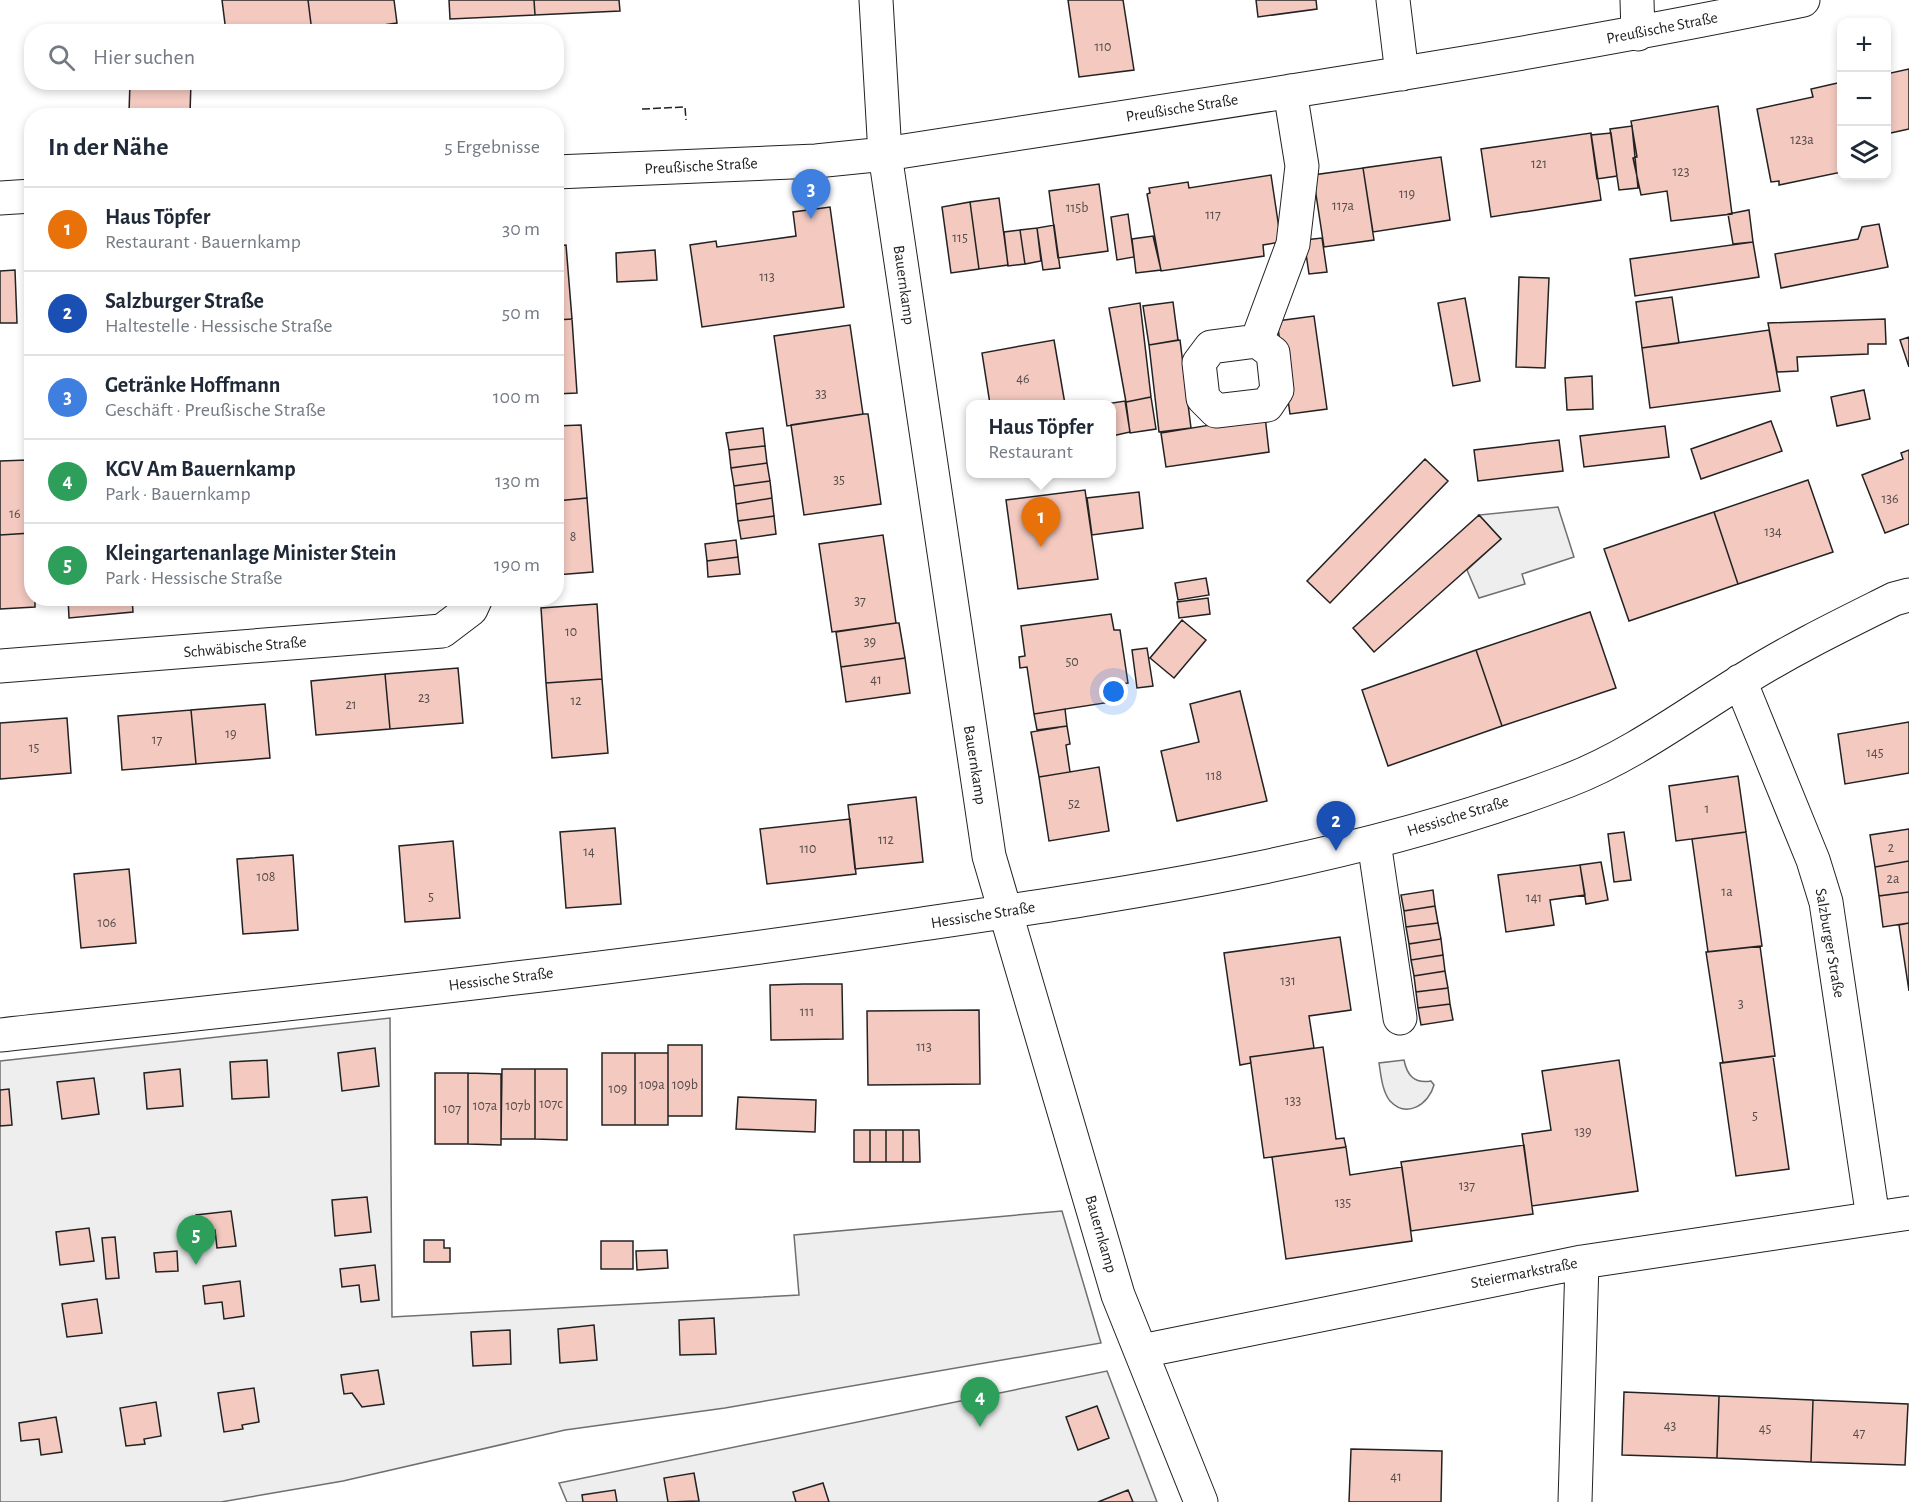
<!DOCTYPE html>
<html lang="de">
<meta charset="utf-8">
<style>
body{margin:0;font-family:"Alegreya Sans",sans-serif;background:#f2f2f3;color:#1f2937}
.controls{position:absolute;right:18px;top:18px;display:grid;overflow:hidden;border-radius:12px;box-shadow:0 3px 9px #0003}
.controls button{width:54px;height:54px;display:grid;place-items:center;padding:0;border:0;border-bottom:2px solid #e0e1e3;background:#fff;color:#1f2937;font:30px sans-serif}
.you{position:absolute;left:1114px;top:692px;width:21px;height:21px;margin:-15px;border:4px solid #fff;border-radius:50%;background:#1a73e8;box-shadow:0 0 0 9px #1a73e833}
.badge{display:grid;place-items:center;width:39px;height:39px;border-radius:50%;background:#ea580c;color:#fff;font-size:20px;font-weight:700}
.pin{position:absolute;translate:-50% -50px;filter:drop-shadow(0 2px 3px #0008)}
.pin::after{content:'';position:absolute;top:32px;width:21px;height:18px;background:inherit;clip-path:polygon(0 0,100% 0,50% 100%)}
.popup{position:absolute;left:966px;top:400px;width:150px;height:78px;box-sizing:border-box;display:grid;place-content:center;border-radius:12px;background:#fff;filter:drop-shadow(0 2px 4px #0005);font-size:20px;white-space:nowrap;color:#747a83}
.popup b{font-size:22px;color:#1f2937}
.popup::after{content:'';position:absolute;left:50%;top:100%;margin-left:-12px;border:12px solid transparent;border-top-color:#fff}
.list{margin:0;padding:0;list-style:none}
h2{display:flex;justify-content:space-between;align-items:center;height:78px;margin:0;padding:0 24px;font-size:26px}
h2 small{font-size:20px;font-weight:400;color:#747a83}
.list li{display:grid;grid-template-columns:39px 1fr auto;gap:18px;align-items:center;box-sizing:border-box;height:84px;padding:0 24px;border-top:2px solid #e0e1e3}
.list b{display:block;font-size:22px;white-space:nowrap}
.list p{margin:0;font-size:20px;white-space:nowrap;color:#747a83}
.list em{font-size:20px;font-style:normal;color:#747a83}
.icon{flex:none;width:33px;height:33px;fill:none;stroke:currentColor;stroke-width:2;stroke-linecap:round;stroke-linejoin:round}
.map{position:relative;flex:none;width:1909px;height:1502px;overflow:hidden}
.search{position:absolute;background:#fff;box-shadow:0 3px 9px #0003;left:24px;top:24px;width:540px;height:66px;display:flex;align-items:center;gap:15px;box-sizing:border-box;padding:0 21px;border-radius:24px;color:#747a83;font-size:22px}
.panel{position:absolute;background:#fff;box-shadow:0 3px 9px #0003;left:24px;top:108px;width:540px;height:498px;border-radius:24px}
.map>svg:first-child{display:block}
.green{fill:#eee;stroke:#6f6f6f;stroke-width:1.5}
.building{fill:#f3c9c0;stroke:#222;stroke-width:1.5}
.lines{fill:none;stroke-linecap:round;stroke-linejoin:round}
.minor-casing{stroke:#222;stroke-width:35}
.minor{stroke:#fff;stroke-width:33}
.fence{stroke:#222;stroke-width:1.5;stroke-dasharray:8 3;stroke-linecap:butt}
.labels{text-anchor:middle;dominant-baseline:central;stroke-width:4.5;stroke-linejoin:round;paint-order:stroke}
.number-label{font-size:14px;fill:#564c4a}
.street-label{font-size:16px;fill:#222;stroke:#fff}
</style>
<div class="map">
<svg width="1909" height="1502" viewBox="0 0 1909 1502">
<rect width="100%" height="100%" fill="#fff"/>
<path class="green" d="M 1558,507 L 1574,557 L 1522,574 L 1525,584 L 1479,598 L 1467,570 L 1501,539 L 1479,515 Z
M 390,1018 L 392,1317 L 799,1295 L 794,1235 L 1062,1211 L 1101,1343 L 725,1408 L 565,1430 L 343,1481 L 221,1502 L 0,1502 L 0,1061 Z
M 1404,1060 C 1407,1075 1414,1084 1431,1081 L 1434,1085 C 1429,1104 1407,1119 1390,1101 C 1382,1091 1381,1075 1379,1063 Z
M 1107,1371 L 1157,1502 L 567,1502 L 559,1483 Z"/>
<path class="building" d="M 222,0 L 308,0 L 312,32 L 226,32 Z
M 308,0 L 394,0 L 397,23 L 336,32 L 312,32 Z
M 449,0 L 534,0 L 535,15 L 450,19 Z
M 534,0 L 619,0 L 620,11 L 535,15 Z
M 1068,0 L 1123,0 L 1134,70 L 1079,77 Z
M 1256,0 L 1316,0 L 1317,9 L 1258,17 Z
M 131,27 L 192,28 L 192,32 L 131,32 Z
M 1909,69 L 1909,129 L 1886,134 L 1886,74 Z
M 130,82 L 191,82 L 190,114 L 129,113 Z
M 1842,82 L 1842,172 L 1779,185 L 1779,181 L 1771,182 L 1757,109 L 1813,97 L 1811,89 Z
M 1718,106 L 1732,214 L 1671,221 L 1667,191 L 1641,195 L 1633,158 L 1637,157 L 1631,121 Z
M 1632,126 L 1638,188 L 1619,190 L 1610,129 Z
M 1591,133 L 1601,200 L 1491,217 L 1481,149 Z
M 1611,133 L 1617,176 L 1597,179 L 1591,135 Z
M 1441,157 L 1450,220 L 1373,232 L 1363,168 Z
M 1363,168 L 1374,240 L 1324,247 L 1313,175 Z
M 1271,175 L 1281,242 L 1263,245 L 1264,256 L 1161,271 L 1147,194 L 1150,193 L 1149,188 L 1188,182 L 1189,188 Z
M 1099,184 L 1108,251 L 1058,258 L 1049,191 Z
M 999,198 L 1008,265 L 979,269 L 970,202 Z
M 970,202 L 979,269 L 951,273 L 942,207 Z
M 830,207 L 844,307 L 702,327 L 690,245 L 716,241 L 717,247 L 796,236 L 793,212 Z
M 1749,210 L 1753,242 L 1733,244 L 1728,214 Z
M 1128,214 L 1134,257 L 1117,260 L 1111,217 Z
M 1879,224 L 1888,267 L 1781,288 L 1775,254 L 1858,239 L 1862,227 Z
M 1054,225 L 1060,268 L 1043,270 L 1037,228 Z
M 1037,228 L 1041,261 L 1025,264 L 1020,230 Z
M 1020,230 L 1025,264 L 1008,266 L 1004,232 Z
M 1153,236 L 1161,270 L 1136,273 L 1132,239 Z
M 1322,238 L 1327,272 L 1309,274 L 1304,240 Z
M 1753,242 L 1759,277 L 1635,296 L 1630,259 Z
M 566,245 L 572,319 L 556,320 L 556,246 Z
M 655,250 L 657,280 L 617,282 L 616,253 Z
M 15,270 L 17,323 L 0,323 L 0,271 Z
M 1519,277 L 1549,278 L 1545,368 L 1516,367 Z
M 1672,297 L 1679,343 L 1642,348 L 1636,302 Z
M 1465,298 L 1480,381 L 1453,386 L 1438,303 Z
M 1173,302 L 1178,340 L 1149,345 L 1143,306 Z
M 1140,303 L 1151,397 L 1126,402 L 1109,308 Z
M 1314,316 L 1327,409 L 1290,414 L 1277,321 Z
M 572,319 L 577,393 L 556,394 L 556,320 Z
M 1885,319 L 1886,344 L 1868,344 L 1868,354 L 1797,357 L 1798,371 L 1777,372 L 1768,323 Z
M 850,325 L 863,414 L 787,426 L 774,336 Z
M 1769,330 L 1780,391 L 1650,408 L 1642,348 Z
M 1909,337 L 1909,367 L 1900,340 Z
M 1054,340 L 1065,404 L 990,404 L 982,353 Z
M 1180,340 L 1191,428 L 1159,432 L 1149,345 Z
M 1592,376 L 1593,409 L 1567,410 L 1565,378 Z
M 1864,390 L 1870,419 L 1837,426 L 1831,397 Z
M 1151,397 L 1156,429 L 1130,433 L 1126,402 Z
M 1125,401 L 1130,432 L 1112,436 L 1112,404 L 1106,404 Z
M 863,414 L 868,414 L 881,504 L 804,515 L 791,425 Z
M 1265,416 L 1269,452 L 1166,467 L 1161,433 Z
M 1771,421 L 1782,451 L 1701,479 L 1691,449 Z
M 581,425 L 587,498 L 556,501 L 556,426 Z
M 1665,426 L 1669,457 L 1584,467 L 1580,436 Z
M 763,428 L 765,446 L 729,450 L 726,433 Z
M 1559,440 L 1563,471 L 1478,481 L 1474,450 Z
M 765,446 L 767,463 L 731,468 L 729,450 Z
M 1909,450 L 1909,524 L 1885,533 L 1862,475 L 1903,459 L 1901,453 Z
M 1425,459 L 1448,481 L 1330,603 L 1307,581 Z
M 27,460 L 31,533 L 0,535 L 0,461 Z
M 767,463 L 770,481 L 734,486 L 731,468 Z
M 1808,480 L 1833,552 L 1738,584 L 1714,512 Z
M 770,481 L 772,498 L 736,504 L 734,486 Z
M 1085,490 L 1098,579 L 1018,589 L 1006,500 Z
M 1139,492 L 1143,528 L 1092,535 L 1087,498 Z
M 587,498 L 593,572 L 556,575 L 556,501 Z
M 772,498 L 774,516 L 738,521 L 736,504 Z
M 1714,512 L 1738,584 L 1629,621 L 1604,549 Z
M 1479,515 L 1501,539 L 1374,652 L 1353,628 Z
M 774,516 L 776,534 L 741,539 L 738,521 Z
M 31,533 L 32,598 L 35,598 L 35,607 L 0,609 L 0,535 Z
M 883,535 L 896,623 L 832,632 L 819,544 Z
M 736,540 L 738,557 L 707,561 L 705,544 Z
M 738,557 L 740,574 L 708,577 L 707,561 Z
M 1206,578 L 1209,595 L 1178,600 L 1175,583 Z
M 68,598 L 132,598 L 133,612 L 69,618 Z
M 1208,598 L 1210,614 L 1179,618 L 1177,602 Z
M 597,604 L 602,679 L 546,683 L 541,608 Z
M 1590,612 L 1616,688 L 1502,726 L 1476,650 Z
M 1111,614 L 1114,630 L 1120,630 L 1128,683 L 1121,684 L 1124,700 L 1034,714 L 1027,667 L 1020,668 L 1019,657 L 1025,656 L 1021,626 Z
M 1182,620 L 1206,640 L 1174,678 L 1150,658 Z
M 896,623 L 899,623 L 905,658 L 841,667 L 836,632 Z
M 1147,648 L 1153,686 L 1137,688 L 1132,650 Z
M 1476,650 L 1502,726 L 1388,766 L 1362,690 Z
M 905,658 L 910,693 L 846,702 L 841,667 Z
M 458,668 L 463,723 L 390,729 L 385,674 Z
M 385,674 L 390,729 L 316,735 L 311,681 Z
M 602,679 L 608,753 L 552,758 L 546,683 Z
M 1240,691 L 1267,801 L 1177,821 L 1161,751 L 1199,742 L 1190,704 Z
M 265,704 L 270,758 L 196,764 L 191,710 Z
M 1065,709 L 1067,726 L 1037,730 L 1034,714 Z
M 191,710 L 196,764 L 122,770 L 118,716 Z
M 67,718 L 71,773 L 0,779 L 0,723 Z
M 1909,722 L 1909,773 L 1845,784 L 1838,734 Z
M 1067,726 L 1070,744 L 1066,745 L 1070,772 L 1039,777 L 1031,732 Z
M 1099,767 L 1109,831 L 1049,841 L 1039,777 Z
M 1738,776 L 1746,832 L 1676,841 L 1669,786 Z
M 916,797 L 923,862 L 855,869 L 848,805 Z
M 850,819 L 856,874 L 767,884 L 760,829 Z
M 615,828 L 621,904 L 566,908 L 560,832 Z
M 1909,829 L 1909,861 L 1875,867 L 1870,835 Z
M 1624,832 L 1631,880 L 1614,882 L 1608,834 Z
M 1746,832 L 1762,946 L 1708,952 L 1692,839 Z
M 453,841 L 460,918 L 405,922 L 399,846 Z
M 293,855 L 298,930 L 243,934 L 237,859 Z
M 1909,861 L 1909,892 L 1879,896 L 1875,867 Z
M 1601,862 L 1608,900 L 1586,904 L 1580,865 Z
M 1580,865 L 1585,895 L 1550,900 L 1554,925 L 1506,932 L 1498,875 Z
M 129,869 L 136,943 L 81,948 L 74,874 Z
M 1433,890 L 1435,906 L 1404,911 L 1401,895 Z
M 1909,892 L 1909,923 L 1883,927 L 1879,896 Z
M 1435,906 L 1438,923 L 1406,927 L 1404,911 Z
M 1438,923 L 1441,939 L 1409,944 L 1406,927 Z
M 1909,923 L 1909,991 L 1899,925 Z
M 1340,937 L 1351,1010 L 1309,1016 L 1314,1048 L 1250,1057 L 1251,1063 L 1240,1065 L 1224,953 Z
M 1441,939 L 1443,955 L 1411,960 L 1409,944 Z
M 1760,946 L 1775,1056 L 1723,1063 L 1706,952 Z
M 1443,955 L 1445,971 L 1414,976 L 1411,960 Z
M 1445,971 L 1448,988 L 1416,992 L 1414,976 Z
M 803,984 L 842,984 L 843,1039 L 771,1040 L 770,985 Z
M 1448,988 L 1450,1004 L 1418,1008 L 1416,992 Z
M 1450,1004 L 1453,1020 L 1421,1025 L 1418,1008 Z
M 979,1010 L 980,1084 L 868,1085 L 867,1011 Z
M 668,1045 L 702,1045 L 702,1116 L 668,1116 Z
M 1323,1047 L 1336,1139 L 1344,1138 L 1346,1147 L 1264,1158 L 1250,1057 Z
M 375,1048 L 379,1086 L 342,1091 L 338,1053 Z
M 602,1053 L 635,1053 L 635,1125 L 602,1125 Z
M 635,1053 L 668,1053 L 668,1125 L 635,1125 Z
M 1773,1056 L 1789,1169 L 1736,1176 L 1720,1063 Z
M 267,1060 L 269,1097 L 232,1099 L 230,1062 Z
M 1619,1060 L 1638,1191 L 1532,1206 L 1522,1134 L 1551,1130 L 1542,1071 Z
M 180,1069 L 183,1106 L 147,1109 L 144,1073 Z
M 502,1069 L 535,1069 L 535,1139 L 501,1139 Z
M 535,1069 L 567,1069 L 567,1140 L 535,1139 Z
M 435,1073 L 468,1073 L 468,1144 L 435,1144 Z
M 468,1073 L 501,1074 L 501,1145 L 468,1144 Z
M 94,1078 L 99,1114 L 62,1119 L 57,1082 Z
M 9,1089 L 12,1125 L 0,1126 L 0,1090 Z
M 738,1097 L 816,1100 L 815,1132 L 736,1129 Z
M 854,1130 L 870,1130 L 870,1162 L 854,1162 Z
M 870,1130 L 886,1130 L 886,1162 L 870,1162 Z
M 886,1130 L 903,1130 L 903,1162 L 886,1162 Z
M 903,1130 L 919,1130 L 920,1162 L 903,1162 Z
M 1524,1145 L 1533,1214 L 1411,1231 L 1401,1162 Z
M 1346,1147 L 1350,1175 L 1402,1167 L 1412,1241 L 1286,1259 L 1272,1157 Z
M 367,1197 L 371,1232 L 335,1236 L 332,1200 Z
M 231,1211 L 236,1246 L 217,1248 L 215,1230 L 198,1232 L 196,1215 Z
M 89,1228 L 94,1261 L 60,1265 L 56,1232 Z
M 115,1237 L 119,1278 L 106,1279 L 102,1238 Z
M 424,1240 L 444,1240 L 444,1248 L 450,1248 L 450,1262 L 424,1262 Z
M 601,1241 L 633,1241 L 633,1269 L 601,1269 Z
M 667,1250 L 668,1268 L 637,1270 L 636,1251 Z
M 177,1251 L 178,1271 L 156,1272 L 154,1253 Z
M 375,1265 L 379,1300 L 361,1302 L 359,1285 L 342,1287 L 340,1269 Z
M 240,1281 L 244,1316 L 224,1319 L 222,1302 L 205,1304 L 203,1286 Z
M 97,1299 L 102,1333 L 67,1337 L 62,1304 Z
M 714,1318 L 716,1354 L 680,1355 L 679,1320 Z
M 594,1325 L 597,1360 L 560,1363 L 558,1329 Z
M 510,1330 L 511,1364 L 473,1366 L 471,1332 Z
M 378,1370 L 384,1404 L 362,1407 L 352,1393 L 344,1394 L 341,1375 Z
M 254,1388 L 259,1422 L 242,1425 L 243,1429 L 224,1432 L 218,1393 Z
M 1624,1392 L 1719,1396 L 1717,1458 L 1622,1455 Z
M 1719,1396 L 1813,1400 L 1811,1462 L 1717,1458 Z
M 1813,1400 L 1908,1404 L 1905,1465 L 1811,1462 Z
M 156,1402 L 161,1436 L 144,1439 L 145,1444 L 126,1446 L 120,1408 Z
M 1097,1406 L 1109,1438 L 1078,1450 L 1066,1417 Z
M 56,1417 L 62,1452 L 41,1455 L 39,1439 L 21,1441 L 19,1423 Z
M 1351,1449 L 1442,1451 L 1441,1502 L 1349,1502 Z
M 694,1473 L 699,1501 L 668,1502 L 664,1478 Z
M 823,1483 L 829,1502 L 796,1502 L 793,1492 Z
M 615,1490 L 617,1502 L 583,1502 L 582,1495 Z
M 1128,1490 L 1133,1502 L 1098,1502 Z"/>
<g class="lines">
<g class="minor-casing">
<path id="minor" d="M 876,0 L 885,154 L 989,856 L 1118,1295 L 1201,1502
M 1393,0 L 1402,74
M 1637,0 L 1638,34
M 556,172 L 816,161 L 885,154 C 1192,106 1499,63 1803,0
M 0,198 L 32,196
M 1257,341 L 1293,244 L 1302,166 L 1290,91
M 1257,341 L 1273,353 L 1277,390 L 1267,405 L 1216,411 L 1203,398 L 1199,363 L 1211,347 Z
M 0,666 L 442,631 L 471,609 L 476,598
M 1740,681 L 1813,860 L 1826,902 L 1873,1218
M 1374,842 L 1400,1018
M 0,1035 C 308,1002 616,970 922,924 C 1139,892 1361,860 1567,781 C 1632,756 1687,714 1746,678 C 1794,648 1844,624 1894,599 L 1909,595
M 1142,1351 L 1582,1262 L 1909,1213
M 1575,1502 L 1582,1262"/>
</g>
<use href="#minor" class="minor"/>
<path class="fence" d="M 642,109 L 685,107 L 686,120"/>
</g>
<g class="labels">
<g class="number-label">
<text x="1103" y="47">110</text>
<text x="1802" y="140">123a</text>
<text x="1539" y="164">121</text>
<text x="1681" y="172">123</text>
<text x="1407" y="194">119</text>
<text x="1343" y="206">117a</text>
<text x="1077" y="208">115b</text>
<text x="1213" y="215">117</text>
<text x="960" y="238">115</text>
<text x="767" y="277">113</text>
<text x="1023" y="379">46</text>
<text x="821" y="394">33</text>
<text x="839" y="480">35</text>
<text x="1890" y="499">136</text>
<text x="15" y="514">16</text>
<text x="1773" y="532">134</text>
<text x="573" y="537">8</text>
<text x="860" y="601">37</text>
<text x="571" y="632">10</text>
<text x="870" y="642">39</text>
<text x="1072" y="662">50</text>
<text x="876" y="680">41</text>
<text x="424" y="698">23</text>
<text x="576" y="701">12</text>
<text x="351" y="705">21</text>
<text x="231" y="734">19</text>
<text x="157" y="740">17</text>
<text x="34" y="748">15</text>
<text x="1875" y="753">145</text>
<text x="1214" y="776">118</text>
<text x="1074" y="804">52</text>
<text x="1707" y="809">1</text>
<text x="886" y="840">112</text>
<text x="1891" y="848">2</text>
<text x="808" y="849">110</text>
<text x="589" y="852">14</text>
<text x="266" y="877">108</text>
<text x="1893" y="879">2a</text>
<text x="1727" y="892">1a</text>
<text x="431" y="897">5</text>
<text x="1534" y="898">141</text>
<text x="107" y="923">106</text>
<text x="1288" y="981">131</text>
<text x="1741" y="1004">3</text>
<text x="807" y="1012">111</text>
<text x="924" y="1047">113</text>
<text x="652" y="1085">109a</text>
<text x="685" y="1085">109b</text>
<text x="618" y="1089">109</text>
<text x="1293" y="1101">133</text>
<text x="551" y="1104">107c</text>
<text x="485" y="1106">107a</text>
<text x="518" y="1106">107b</text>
<text x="452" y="1109">107</text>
<text x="1755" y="1116">5</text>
<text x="1583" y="1132">139</text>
<text x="1467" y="1186">137</text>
<text x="1343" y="1203">135</text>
<text x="1670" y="1426">43</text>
<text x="1765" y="1429">45</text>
<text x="1859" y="1433">47</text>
<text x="1396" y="1477">41</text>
</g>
<g class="street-label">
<text transform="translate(1662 28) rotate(-11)">Preußische Straße</text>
<text transform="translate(1182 108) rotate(-9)">Preußische Straße</text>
<text transform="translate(701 166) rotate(-3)">Preußische Straße</text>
<text transform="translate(904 285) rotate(82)">Bauernkamp</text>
<text transform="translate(245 647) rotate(-5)">Schwäbische Straße</text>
<text transform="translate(975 765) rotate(81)">Bauernkamp</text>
<text transform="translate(1458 816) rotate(-17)">Hessische Straße</text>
<text transform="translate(983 915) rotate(-9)">Hessische Straße</text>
<text transform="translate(1830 943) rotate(80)">Salzburger Straße</text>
<text transform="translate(501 979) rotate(-7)">Hessische Straße</text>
<text transform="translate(1101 1234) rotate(74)">Bauernkamp</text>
<text transform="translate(1524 1273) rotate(-11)">Steiermarkstraße</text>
</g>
</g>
</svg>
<div class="controls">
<button>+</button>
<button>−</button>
<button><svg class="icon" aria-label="layers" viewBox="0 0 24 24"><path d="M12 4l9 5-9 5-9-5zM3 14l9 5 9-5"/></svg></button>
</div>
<div class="you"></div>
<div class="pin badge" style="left:1041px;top:547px;background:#e8710a">1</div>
<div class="popup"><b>Haus Töpfer</b>Restaurant</div>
<div class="pin badge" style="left:1336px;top:851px;background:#1a4fb4">2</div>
<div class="pin badge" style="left:811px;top:219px;background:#3f7fe0">3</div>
<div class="pin badge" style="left:980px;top:1427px;background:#2e9e5b">4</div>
<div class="pin badge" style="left:196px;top:1265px;background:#2e9e5b">5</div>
<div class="search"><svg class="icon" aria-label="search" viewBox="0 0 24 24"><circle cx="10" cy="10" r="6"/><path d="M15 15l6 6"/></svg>Hier suchen</div>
<section class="panel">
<h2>In der Nähe<small>5 Ergebnisse</small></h2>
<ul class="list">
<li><span class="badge" style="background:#e8710a">1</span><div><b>Haus Töpfer</b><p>Restaurant · Bauernkamp</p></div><em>30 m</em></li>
<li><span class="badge" style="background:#1a4fb4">2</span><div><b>Salzburger Straße</b><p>Haltestelle · Hessische Straße</p></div><em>50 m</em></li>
<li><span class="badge" style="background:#3f7fe0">3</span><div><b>Getränke Hoffmann</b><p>Geschäft · Preußische Straße</p></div><em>100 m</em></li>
<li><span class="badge" style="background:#2e9e5b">4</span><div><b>KGV Am Bauernkamp</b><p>Park · Bauernkamp</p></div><em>130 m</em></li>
<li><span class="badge" style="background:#2e9e5b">5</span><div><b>Kleingartenanlage Minister Stein</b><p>Park · Hessische Straße</p></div><em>190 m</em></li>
</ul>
</section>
</div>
